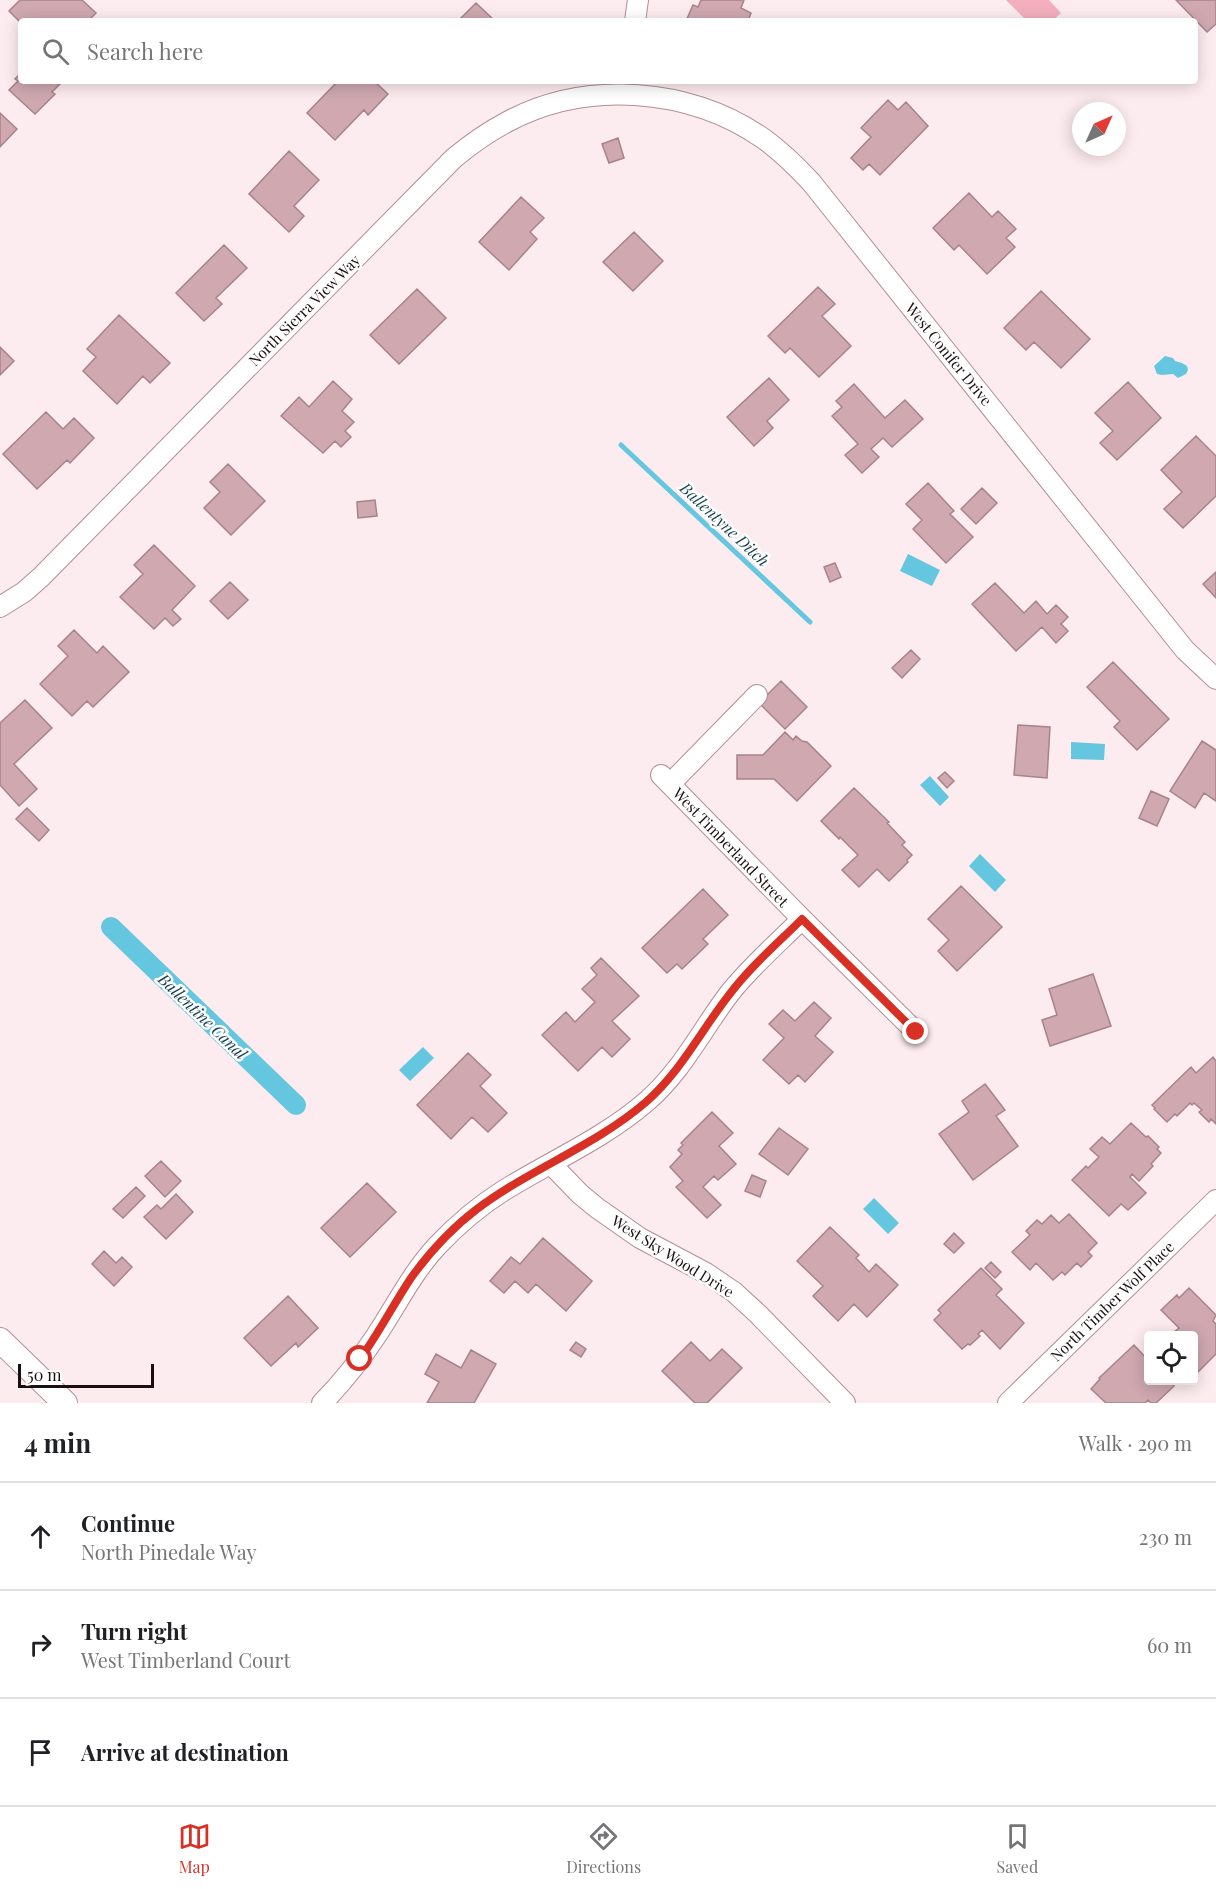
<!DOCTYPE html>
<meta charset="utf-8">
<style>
body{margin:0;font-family:"Playfair Display",serif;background:#f6f6f6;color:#202124}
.controls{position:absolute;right:18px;bottom:18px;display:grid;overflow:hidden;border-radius:6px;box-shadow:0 3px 15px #0003}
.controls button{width:54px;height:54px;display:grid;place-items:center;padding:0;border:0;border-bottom:2px solid #e0e0e0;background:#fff;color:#202124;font:30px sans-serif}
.compass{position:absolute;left:1072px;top:102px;width:54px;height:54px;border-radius:50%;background:#fff;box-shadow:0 3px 15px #0003;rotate:45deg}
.scale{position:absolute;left:18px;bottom:15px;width:136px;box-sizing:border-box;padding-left:6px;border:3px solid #1b0e11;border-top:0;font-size:16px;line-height:21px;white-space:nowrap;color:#1b0e11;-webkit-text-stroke:4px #fefefe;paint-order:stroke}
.stop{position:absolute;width:18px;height:18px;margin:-14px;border:4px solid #d93025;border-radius:50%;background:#fff}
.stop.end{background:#d93025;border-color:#fff;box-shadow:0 2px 6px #0008}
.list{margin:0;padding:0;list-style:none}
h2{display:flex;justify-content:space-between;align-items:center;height:78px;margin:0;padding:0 24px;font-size:26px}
h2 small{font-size:20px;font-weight:400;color:#757577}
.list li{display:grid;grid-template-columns:39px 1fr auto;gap:18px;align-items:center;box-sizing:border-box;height:108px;padding:0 24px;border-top:2px solid #e0e0e0}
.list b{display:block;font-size:22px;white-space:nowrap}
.list p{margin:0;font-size:20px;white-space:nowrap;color:#757577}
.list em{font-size:20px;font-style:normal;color:#757577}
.icon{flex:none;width:33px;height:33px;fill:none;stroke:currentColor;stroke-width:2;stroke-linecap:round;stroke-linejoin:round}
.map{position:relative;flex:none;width:1216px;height:1403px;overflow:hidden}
.search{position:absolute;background:#fff;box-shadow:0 3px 15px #0003;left:18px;right:18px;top:18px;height:66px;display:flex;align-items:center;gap:15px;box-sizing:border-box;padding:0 21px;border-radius:6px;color:#757577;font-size:22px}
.sheet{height:402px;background:#fff}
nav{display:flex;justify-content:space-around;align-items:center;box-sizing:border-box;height:84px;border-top:2px solid #e0e0e0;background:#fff;font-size:16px;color:#757577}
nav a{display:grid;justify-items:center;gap:3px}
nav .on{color:#d93025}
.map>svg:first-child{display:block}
.green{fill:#f3afbe}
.water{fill:#65c6df}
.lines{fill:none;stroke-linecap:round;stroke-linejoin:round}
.stream{stroke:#65c6df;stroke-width:5}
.canal{stroke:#65c6df;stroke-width:20}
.building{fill:#cfa8b0;stroke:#a7838a;stroke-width:1.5}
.minor-casing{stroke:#b28d95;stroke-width:22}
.major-casing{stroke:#b28d95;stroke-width:26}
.minor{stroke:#fff;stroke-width:20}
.major{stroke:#fff;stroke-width:24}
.route{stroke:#d93025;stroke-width:8}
.labels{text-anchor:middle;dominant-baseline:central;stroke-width:5;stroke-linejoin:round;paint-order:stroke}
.street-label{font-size:15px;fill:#1b0e11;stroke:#fefefe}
.water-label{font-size:16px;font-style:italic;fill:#123f4a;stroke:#fefefe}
</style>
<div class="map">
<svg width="1216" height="1403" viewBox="0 0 1216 1403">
<rect width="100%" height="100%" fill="#fdecef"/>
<path class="green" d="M 1006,0 L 1049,0 L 1061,13 L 1052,21 L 1027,21 Z"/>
<path class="water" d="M 1165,356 L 1173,358 L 1175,361 L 1182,363 L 1187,366 L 1188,370 L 1186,374 L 1178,378 L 1173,374 L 1162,375 L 1157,374 L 1154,366 Z
M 908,554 L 940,570 L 932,586 L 900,571 Z
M 1071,742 L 1105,744 L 1104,760 L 1071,759 Z
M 930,776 L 949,797 L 940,806 L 920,785 Z
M 980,854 L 1006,880 L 995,892 L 969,866 Z
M 423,1047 L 434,1058 L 410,1081 L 399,1070 Z
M 874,1198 L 899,1223 L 888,1234 L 863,1209 Z"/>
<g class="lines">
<path class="stream" d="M 621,445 L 810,622"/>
<path class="canal" d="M 111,927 L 296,1105"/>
</g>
<path class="building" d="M 20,0 L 82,0 L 96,13 L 88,21 L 21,21 L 21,23 L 9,11 Z
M 701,0 L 744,0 L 741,8 L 751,13 L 748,21 L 724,21 L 718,19 L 717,21 L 686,21 L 693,5 L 698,7 Z
M 1176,0 L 1216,0 L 1216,24 L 1207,32 Z
M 476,3 L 495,21 L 458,21 Z
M 21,73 L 21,81 L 62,82 L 52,92 L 55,94 L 35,114 L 9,90 L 18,81 L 15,79 Z
M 338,81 L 374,81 L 388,94 L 368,115 L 364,110 L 335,140 L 307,113 Z
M 888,100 L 898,110 L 906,102 L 928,126 L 880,175 L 869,164 L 863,170 L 851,158 L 871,137 L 861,128 Z
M 0,113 L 17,129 L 0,147 Z
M 618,138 L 624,158 L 609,163 L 602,144 Z
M 289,151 L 319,180 L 294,206 L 304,216 L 289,232 L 249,194 Z
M 969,193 L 992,217 L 998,211 L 1016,229 L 1006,238 L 1015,247 L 987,274 L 959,245 L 954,250 L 933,228 Z
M 521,197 L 544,218 L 530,232 L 537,239 L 509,270 L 479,242 Z
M 634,232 L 663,261 L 633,291 L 603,262 Z
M 224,245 L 247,268 L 216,298 L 222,304 L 204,321 L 176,293 Z
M 818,287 L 835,304 L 822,316 L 851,346 L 819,377 L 790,348 L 785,353 L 768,336 Z
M 417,289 L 446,318 L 399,364 L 370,335 Z
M 1041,291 L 1090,339 L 1061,368 L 1034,342 L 1026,350 L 1004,328 Z
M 119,315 L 170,363 L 150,383 L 143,376 L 117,404 L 83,371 L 96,357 L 87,349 Z
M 0,347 L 14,361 L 0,375 Z
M 769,378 L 789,400 L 767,421 L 773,428 L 754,446 L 727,417 Z
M 333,381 L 352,399 L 342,411 L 354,422 L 345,431 L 351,437 L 341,447 L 335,441 L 323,453 L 281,416 L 299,397 L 309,407 Z
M 1128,382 L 1161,418 L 1117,460 L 1100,443 L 1113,431 L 1095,413 Z
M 854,384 L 885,418 L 905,400 L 923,419 L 892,447 L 883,438 L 871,449 L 879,457 L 862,473 L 845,455 L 858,444 L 832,416 L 842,407 L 836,401 Z
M 46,412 L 63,429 L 74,418 L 94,438 L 70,463 L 67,460 L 37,489 L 3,454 Z
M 1196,436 L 1216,456 L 1216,496 L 1183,528 L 1164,509 L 1182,492 L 1161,470 Z
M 228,464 L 265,501 L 231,535 L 204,508 L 220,492 L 210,482 Z
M 928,483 L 954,511 L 950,514 L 973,537 L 946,563 L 913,529 L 922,520 L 906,504 Z
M 982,488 L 997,503 L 976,524 L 961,509 Z
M 375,500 L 377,516 L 358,518 L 357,502 Z
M 154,545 L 195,586 L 172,610 L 181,619 L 173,626 L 165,618 L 154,629 L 120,597 L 143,574 L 134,565 Z
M 835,563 L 841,577 L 830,582 L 824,567 Z
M 1216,572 L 1216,598 L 1203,584 Z
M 230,582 L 248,600 L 228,619 L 210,601 Z
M 995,583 L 1024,613 L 1036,601 L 1047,614 L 1056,605 L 1068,617 L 1061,624 L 1068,631 L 1056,643 L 1042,627 L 1016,651 L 972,604 Z
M 74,630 L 97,653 L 103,646 L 129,672 L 93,707 L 87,701 L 72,716 L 40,684 L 68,656 L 58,646 Z
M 911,650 L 920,659 L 902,678 L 892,668 Z
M 1113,662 L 1169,719 L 1137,750 L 1114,727 L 1120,721 L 1087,687 Z
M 781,681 L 807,707 L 785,729 L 759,703 Z
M 25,700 L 52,728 L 14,764 L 37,789 L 19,806 L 0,785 L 0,723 Z
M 1018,725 L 1050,727 L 1047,778 L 1014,775 Z
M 785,732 L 793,740 L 796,736 L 802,741 L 807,742 L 831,766 L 797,801 L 774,779 L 737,779 L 737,755 L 763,755 Z
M 1202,741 L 1216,750 L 1216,801 L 1204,793 L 1195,808 L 1170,791 Z
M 945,772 L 954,781 L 947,788 L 938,778 Z
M 854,788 L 889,822 L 887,823 L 905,842 L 902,845 L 912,855 L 907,860 L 908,862 L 889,881 L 877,869 L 859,887 L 842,870 L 858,855 L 840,837 L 839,839 L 821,821 Z
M 1151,791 L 1169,799 L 1157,826 L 1139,818 Z
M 27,808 L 49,830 L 39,841 L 16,819 Z
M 961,886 L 1002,927 L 957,971 L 938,951 L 949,940 L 928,919 Z
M 703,889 L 728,915 L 703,939 L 708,944 L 682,969 L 677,964 L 667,973 L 642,948 Z
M 601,958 L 639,996 L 612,1021 L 630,1039 L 612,1057 L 602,1047 L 578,1071 L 542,1035 L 566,1012 L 575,1022 L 595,1002 L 582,989 L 597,975 L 591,968 Z
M 1093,974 L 1111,1026 L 1050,1046 L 1042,1020 L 1057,1015 L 1049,989 Z
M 814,1002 L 831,1018 L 815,1036 L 833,1052 L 805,1082 L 798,1075 L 789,1084 L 763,1060 L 784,1038 L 769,1024 L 783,1010 L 795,1021 Z
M 468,1053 L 491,1075 L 480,1086 L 507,1113 L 488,1132 L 472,1117 L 451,1139 L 417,1105 Z
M 1213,1057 L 1216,1061 L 1216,1124 L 1211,1119 L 1209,1122 L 1199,1112 L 1202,1110 L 1194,1103 L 1192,1105 L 1190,1103 L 1177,1116 L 1175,1114 L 1167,1122 L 1154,1109 L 1155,1108 L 1152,1105 L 1191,1067 L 1196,1073 Z
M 985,1084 L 1005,1110 L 996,1116 L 1018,1146 L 973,1180 L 939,1134 L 969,1112 L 962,1101 Z
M 712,1112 L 733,1133 L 719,1146 L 736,1164 L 718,1180 L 714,1176 L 703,1187 L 721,1205 L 707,1218 L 676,1187 L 683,1181 L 670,1167 L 682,1154 L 678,1150 L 683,1145 L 681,1143 Z
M 1131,1123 L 1146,1137 L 1148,1136 L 1159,1147 L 1157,1149 L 1161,1153 L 1151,1164 L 1153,1166 L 1139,1181 L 1132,1174 L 1130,1177 L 1146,1193 L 1128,1210 L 1121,1204 L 1109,1216 L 1072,1180 L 1086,1166 L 1088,1168 L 1099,1157 L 1090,1149 L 1102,1137 L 1110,1144 Z
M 779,1128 L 808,1149 L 788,1175 L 759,1154 Z
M 161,1161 L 181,1181 L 165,1197 L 145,1176 Z
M 752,1175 L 766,1181 L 760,1197 L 745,1191 Z
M 367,1183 L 396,1212 L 350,1257 L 321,1228 Z
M 136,1187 L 145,1196 L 123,1218 L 113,1209 Z
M 176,1194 L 193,1212 L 166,1239 L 144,1217 L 157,1205 L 161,1209 Z
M 1069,1214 L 1097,1243 L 1088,1252 L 1092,1256 L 1081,1267 L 1077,1263 L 1065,1275 L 1062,1272 L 1053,1280 L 1036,1263 L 1030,1270 L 1012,1252 L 1030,1235 L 1026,1231 L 1037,1220 L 1042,1224 L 1051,1215 L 1059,1223 Z
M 830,1227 L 859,1255 L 856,1258 L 869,1272 L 876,1264 L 898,1285 L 867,1317 L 854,1304 L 838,1321 L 813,1296 L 823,1286 L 797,1261 Z
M 954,1233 L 964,1243 L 954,1253 L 944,1244 Z
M 543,1238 L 592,1281 L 566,1311 L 536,1284 L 528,1293 L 515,1281 L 504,1293 L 490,1281 L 511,1257 L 520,1264 Z
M 104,1251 L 116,1263 L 122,1257 L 132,1267 L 114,1286 L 92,1264 Z
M 991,1262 L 1001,1272 L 995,1278 L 985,1268 Z
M 981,1268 L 1002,1289 L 996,1295 L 1024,1323 L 1000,1349 L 982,1330 L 978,1334 L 980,1336 L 970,1345 L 968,1344 L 962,1349 L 934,1320 L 941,1313 L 938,1310 Z
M 1189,1288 L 1216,1315 L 1213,1321 L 1216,1324 L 1216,1354 L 1198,1372 L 1195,1369 L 1194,1371 L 1194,1336 L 1169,1336 L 1179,1328 L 1161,1310 L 1177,1295 L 1179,1298 Z
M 288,1296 L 318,1328 L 298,1347 L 296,1343 L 271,1366 L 244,1338 Z
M 576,1342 L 586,1349 L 581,1357 L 570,1350 Z
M 691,1342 L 710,1361 L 722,1349 L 742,1368 L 707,1403 L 695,1403 L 662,1371 Z
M 1134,1345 L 1148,1360 L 1148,1380 L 1169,1380 L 1174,1386 L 1156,1403 L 1151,1403 L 1148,1400 L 1145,1403 L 1106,1403 L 1091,1389 L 1100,1379 L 1099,1378 Z
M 471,1350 L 496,1364 L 474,1403 L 427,1403 L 439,1382 L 425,1374 L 436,1354 L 461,1368 Z"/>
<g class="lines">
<g class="minor-casing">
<path id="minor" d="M 635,21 L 638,0
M 0,607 L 24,592 L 41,577 L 454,158 C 471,144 488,132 507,122 C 587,79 691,88 764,139 C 782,152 797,167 811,182 L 1185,650 L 1216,679
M 661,775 L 802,919 L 916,1032
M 670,784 L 757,695
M 551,1164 L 580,1194 L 597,1208 L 640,1238 L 706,1273 L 734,1292 L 758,1314 L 845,1403
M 322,1403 C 342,1383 360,1360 376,1336 C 396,1306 412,1273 437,1246 C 457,1225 479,1206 503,1191 C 551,1161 603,1139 646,1102 C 682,1071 701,1031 729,994 C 750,967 777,944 802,919
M 1008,1403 L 1216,1200"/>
</g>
<g class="major-casing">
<path id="major" d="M 0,1340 L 65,1403"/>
</g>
<use href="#minor" class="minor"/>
<use href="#major" class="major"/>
</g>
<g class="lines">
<path class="route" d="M 360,1359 C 379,1333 393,1305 411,1278 C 429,1253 452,1228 477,1209 C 530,1169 595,1146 646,1102 C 682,1070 700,1032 729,995 C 750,967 777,944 802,919 L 916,1032"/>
</g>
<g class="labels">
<g class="street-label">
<text transform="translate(304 310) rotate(-45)">North Sierra View Way</text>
<text transform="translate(949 354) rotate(51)">West Conifer Drive</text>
<text transform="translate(731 847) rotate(46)">West Timberland Street</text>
<text transform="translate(673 1256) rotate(32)">West Sky Wood Drive</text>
<text transform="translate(1112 1301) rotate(-44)">North Timber Wolf Place</text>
</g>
<g class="water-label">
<text transform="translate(725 524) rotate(43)">Ballentyne Ditch</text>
<text transform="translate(203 1016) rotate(44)">Ballentine Canal</text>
</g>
</g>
</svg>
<div class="controls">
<button><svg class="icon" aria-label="locate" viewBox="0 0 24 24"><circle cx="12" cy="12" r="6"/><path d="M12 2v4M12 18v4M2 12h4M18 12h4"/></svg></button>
</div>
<svg class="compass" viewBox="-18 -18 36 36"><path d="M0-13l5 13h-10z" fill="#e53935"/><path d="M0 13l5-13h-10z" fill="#757577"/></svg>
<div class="scale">50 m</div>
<div class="stop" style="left:360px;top:1359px"></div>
<div class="stop end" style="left:916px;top:1032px"></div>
<div class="search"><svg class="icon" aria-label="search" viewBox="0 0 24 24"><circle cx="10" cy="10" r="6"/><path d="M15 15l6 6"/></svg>Search here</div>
</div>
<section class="sheet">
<h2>4 min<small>Walk · 290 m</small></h2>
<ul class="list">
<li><svg class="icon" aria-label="ahead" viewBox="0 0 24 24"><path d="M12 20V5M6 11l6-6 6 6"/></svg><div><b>Continue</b><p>North Pinedale Way</p></div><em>230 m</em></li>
<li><svg class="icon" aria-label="right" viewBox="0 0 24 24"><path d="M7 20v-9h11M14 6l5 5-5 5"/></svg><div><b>Turn right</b><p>West Timberland Court</p></div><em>60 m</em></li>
<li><svg class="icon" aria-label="arrive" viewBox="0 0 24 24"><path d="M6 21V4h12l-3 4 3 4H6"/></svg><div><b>Arrive at destination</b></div></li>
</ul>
</section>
<nav>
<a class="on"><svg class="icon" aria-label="map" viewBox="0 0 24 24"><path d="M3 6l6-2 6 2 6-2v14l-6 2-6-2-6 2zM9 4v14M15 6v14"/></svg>Map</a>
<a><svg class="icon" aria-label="directions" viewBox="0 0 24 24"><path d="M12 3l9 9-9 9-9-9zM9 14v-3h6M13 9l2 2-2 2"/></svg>Directions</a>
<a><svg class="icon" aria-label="saved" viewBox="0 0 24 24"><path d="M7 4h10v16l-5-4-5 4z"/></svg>Saved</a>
</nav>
